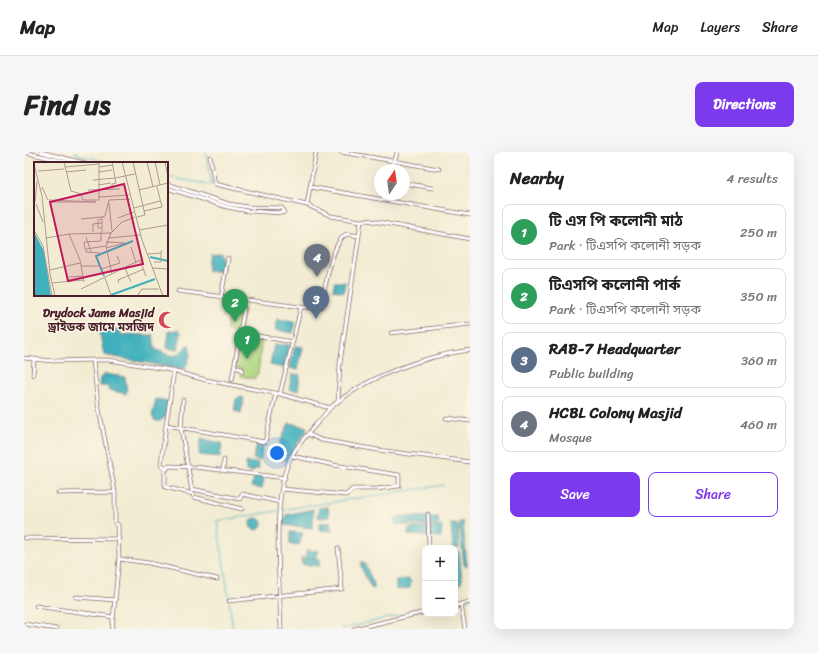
<!DOCTYPE html>
<meta charset="utf-8">
<style>
body{margin:0;font-family:Sriracha,"Noto Sans Bengali",sans-serif;background:#f6f6f6;color:#222}
.controls{position:absolute;right:12px;bottom:12px;display:grid;overflow:hidden;border-radius:8px;box-shadow:0 4px 16px #0002}
.controls button{width:36px;height:36px;display:grid;place-items:center;padding:0;border:0;border-bottom:1px solid #e0e0e0;background:#fff;color:#222;font:20px sans-serif}
.compass{position:absolute;left:350px;top:12px;width:36px;height:36px;border-radius:50%;background:#fff;box-shadow:0 4px 16px #0002;rotate:13deg}
.you{position:absolute;left:253px;top:301px;width:14px;height:14px;margin:-10px;border:3px solid #fff;border-radius:50%;background:#1a73e8;box-shadow:0 0 0 6px #1a73e833}
.badge{display:grid;place-items:center;width:26px;height:26px;border-radius:50%;background:#7c3aed;color:#fff;font-size:13px;font-weight:700}
.pin{position:absolute;translate:-50% -33px;filter:drop-shadow(0 1px 2px #0008)}
.pin::after{content:'';position:absolute;top:21px;width:14px;height:12px;background:inherit;clip-path:polygon(0 0,100% 0,50% 100%)}
.list{margin:0;padding:0;list-style:none}
h2{display:flex;justify-content:space-between;align-items:center;height:52px;margin:0;padding:0 16px;font-size:17px}
h2 small{font-size:13px;font-weight:400;color:#767676}
.list li{display:grid;grid-template-columns:26px 1fr auto;gap:12px;align-items:center;box-sizing:border-box;height:56px;margin:0 8px 8px;padding:0 8px;border:1px solid #e0e0e0;border-radius:8px}
.list b{display:block;font-size:15px;white-space:nowrap}
.list p{margin:0;font-size:13px;white-space:nowrap;color:#767676}
.list em{font-size:13px;font-style:normal;color:#767676}
.actions{display:flex;gap:8px;padding:12px 16px}
.actions a{flex:1;padding:9px 0;border:1px solid #7c3aed;border-radius:8px;text-align:center;font-size:14px;color:#7c3aed}
.actions .main{background:#7c3aed;color:#fff}
.map{position:relative;flex:none;width:446px;height:477px;overflow:hidden;border-radius:8px}
header{display:flex;align-items:center;gap:24px;box-sizing:border-box;height:56px;padding:0 20px;background:#fff;border-bottom:1px solid #e0e0e0}
header strong{font-size:19px}
nav{display:flex;gap:22px;margin-inline-start:auto;font-size:14px}
.intro{display:flex;align-items:center;justify-content:space-between;box-sizing:border-box;height:96px;padding:0 24px}
h1{margin:0;font-size:28px}
.button{padding:10px 18px;border-radius:8px;background:#7c3aed;color:#fff;font-size:14px;font-weight:700}
main{display:flex;gap:24px;padding:0 24px}
aside{flex:1;background:#fff;border-radius:8px;box-shadow:0 4px 16px #0002}
.map>svg:first-child{display:block}
.green{fill:#aed781;stroke:#7c7b56}
.water{fill:#40b0bc;stroke:#456874}
.lines{fill:none;stroke-linecap:round;stroke-linejoin:round}
.stream{stroke:#40b0bc;stroke-width:1}
.minor-casing{stroke:#856766;stroke-width:4.5}
.minor{stroke:#fff;stroke-width:3}
.labels{text-anchor:middle;dominant-baseline:central;stroke-width:3;stroke-linejoin:round;paint-order:stroke}
.poi-label{font-size:12px;font-weight:bold;fill:#4a1f2b;stroke:#fcf5e5;text-anchor:end}
.inset-river{fill:none;stroke:#40b0bc;stroke-width:2}
.inset-road{fill:none;stroke:#af9a90;stroke-width:1}
.view{fill:#c2185b;fill-opacity:0.15;stroke:#c2185b;stroke-width:2}
.inset-edge{fill:none;stroke:#4a1f2b;stroke-width:2}
</style>
<header>
<strong>Map</strong>
<nav><a>Map</a><a>Layers</a><a>Share</a></nav>
</header>
<div class="intro"><h1>Find us</h1><a class="button">Directions</a></div>
<main>
<div class="map">
<svg width="446" height="477" viewBox="0 0 446 477">
<rect width="100%" height="100%" fill="#fcf5e5"/>
<filter id="ink" filterUnits="userSpaceOnUse"><feTurbulence type="fractalNoise" baseFrequency=".025" numOctaves="2"/><feDisplacementMap in="SourceGraphic" scale="8" xChannelSelector="R" yChannelSelector="G"/><feConvolveMatrix kernelMatrix="1 2 1 2 8 2 1 2 1" color-interpolation-filters="sRGB"/></filter>
<filter id="wash" filterUnits="userSpaceOnUse"><feTurbulence type="fractalNoise" baseFrequency=".012" numOctaves="4" result="noise"/><feDisplacementMap in="SourceGraphic" scale="16" xChannelSelector="R" yChannelSelector="G"/><feGaussianBlur stdDeviation="0.9" result="paint"/><feColorMatrix in="noise" values="0 0 0 0 0 0 0 0 0 0 0 0 0 0 0 0 0 1.4 0 .05"/><feComposite in="paint" operator="in"/></filter>
<g filter="url(#wash)">
<rect width="100%" height="100%" fill="#f2ecd3"/>
<path class="green" d="M 207,156 L 220,157 L 216,181 L 238,186 L 234,222 L 232,222 L 231,227 L 217,224 L 218,217 L 210,216 L 216,181 L 202,178 Z"/>
<path class="water" d="M 196,100 L 199,112 L 199,119 L 184,119 L 183,111 L 186,102 Z
M 311,130 L 321,130 L 320,140 L 309,138 Z
M 254,167 L 272,170 L 269,181 L 251,178 Z
M 87,176 L 95,178 L 98,183 C 109,181 118,184 129,183 L 131,197 C 144,202 152,210 162,194 L 165,193 C 168,202 164,211 160,218 L 80,203 L 75,177 Z
M 154,178 L 157,180 L 154,198 L 143,196 L 145,179 Z
M 250,192 L 266,193 L 261,216 L 246,213 Z
M 271,194 L 279,195 L 274,218 L 266,216 Z
M 81,222 L 101,225 L 103,239 L 102,242 L 85,238 L 83,234 L 75,234 L 76,226 Z
M 268,222 L 276,223 L 274,239 L 265,237 Z
M 217,245 L 220,246 L 217,261 L 210,259 L 212,247 Z
M 132,247 L 144,249 L 141,265 L 136,269 L 131,269 L 128,264 Z
M 265,271 L 283,275 L 282,280 L 262,308 L 250,308 L 250,302 Z
M 177,287 L 198,291 L 196,305 L 175,303 Z
M 233,292 L 239,293 L 236,309 L 229,307 Z
M 222,310 L 234,311 L 235,317 L 231,317 L 229,320 L 222,319 Z
M 231,323 L 240,325 L 238,337 L 227,335 Z
M 304,355 L 305,365 L 296,366 L 293,365 L 295,356 Z
M 289,357 L 289,376 L 259,373 L 262,363 Z
M 375,364 L 412,365 L 414,365 L 415,371 L 413,373 L 375,373 L 371,372 L 370,368 Z
M226 372a6 6 0 1 1 12 0a6 6 0 1 1-12 0Z
M 307,370 L 309,379 L 295,378 L 295,371 Z
M 435,370 L 439,370 L 443,414 L 440,413 Z
M 427,371 L 432,371 L 434,374 L 435,396 L 429,396 Z
M 418,374 L 417,385 L 384,383 L 385,376 Z
M 266,380 L 279,381 L 277,387 L 274,387 L 274,390 L 277,390 L 275,393 L 266,392 Z
M 282,398 L 294,399 L 293,406 L 296,407 L 295,414 L 278,412 L 277,406 L 291,406 L 282,405 Z
M 431,400 L 435,400 L 438,428 L 436,431 L 431,431 Z
M 337,410 L 340,410 L 350,432 L 350,437 L 347,436 L 337,415 Z
M 385,427 L 387,429 L 386,436 L 372,438 L 372,428 Z"/>
<g class="lines">
<path class="stream" d="M 51,0 L 56,3 L 85,11
M 143,25 L 188,33 L 182,0
M 257,358 L 420,333
M 205,447 L 193,369 L 254,359
M 205,450 L 209,477
M 431,451 L 446,447
M 317,477 L 401,457"/>
</g>
</g>
<g filter="url(#ink)">
<g class="lines">
<g class="minor-casing">
<path id="minor" d="M 0,0 L 47,11
M 17,0 L 60,11
M 317,0 L 415,17
M 186,5 L 191,32 L 283,53 L 292,0
M 371,9 L 373,0
M 368,18 L 369,9
M 380,31 L 408,36
M 143,32 L 205,52 L 224,55 L 258,56 L 260,59 L 259,61 L 224,59 L 203,55 L 143,36
M 286,35 L 446,63
M 364,48 L 365,42
M 283,53 L 307,64 L 337,69
M 154,139 L 277,155
M 197,146 L 204,106
M 216,181 L 220,157
M 367,181 L 446,172
M 0,206 L 29,209 L 69,208 L 74,252 L 91,340 L 91,371 L 94,373 L 95,407 L 88,477
M 69,208 L 85,208 L 141,217 L 182,228 L 256,242 L 306,256 C 342,225 399,204 446,198
M 210,215 L 218,217 L 218,220
M 9,223 L 10,207
M 208,228 L 216,181 L 269,190
M 256,242 L 277,155 L 297,156 C 300,141 308,87 323,82 L 335,84 L 337,69 L 343,68 L 446,87
M 159,248 L 157,276 L 168,339
M 314,249 L 316,211 L 335,84
M 422,266 L 446,269
M 142,273 L 150,219
M 284,282 L 297,288 L 354,298 L 446,310
M 143,317 L 137,312 L 142,273 L 241,290 L 252,241
M 199,318 L 200,308
M 168,337 L 216,347 L 218,342 L 256,350
M 258,337 L 322,343 L 329,337 L 353,337 L 375,334 L 375,323 L 310,313 L 268,304
M 34,341 L 91,340
M 218,357 L 170,345 L 169,342 L 141,335 L 141,318 L 145,314 L 171,315 L 261,326
M 404,362 L 405,396
M 0,386 L 94,387
M 95,407 L 125,411 L 193,427
M 52,445 L 92,448
M 205,449 L 318,437 L 314,396
M 437,452 L 446,450
M 12,454 L 89,465
M 431,454 L 437,452 L 441,477
M 0,472 L 33,477
M 257,477 C 256,432 247,347 266,307 C 275,288 293,273 306,256
M 330,477 L 401,460"/>
</g>
<use href="#minor" class="minor"/>
</g>
</g>
<defs>
<g id="mosque-bare" transform="scale(1.38)"><path d="M3.5-4.9A6 6 0 1 0 3.5 4.9A5 5 0 1 1 3.5-4.9Z" fill="#d1495b" stroke="#fcf5e5" stroke-width="2.5" paint-order="stroke"/></g>
</defs>
<g fill-rule="evenodd">
<use href="#mosque-bare" x="143" y="168"/>
</g>
<g class="labels">
<g class="poi-label">
<text x="130" y="161">Drydock Jame Masjid<tspan x="130" dy="14">ড্রাইডক জামে মসজিদ</tspan></text>
</g>
</g>
<g transform="translate(10 10)">
<rect width="134" height="134" fill="#f2ecd3"/>
<path d="M 0,70 L 10,89 L 17,134 L 0,134 Z" fill="#40b0bc"/>
<path class="inset-river" d="M 116,95 L 134,99M 70,114 L 62,94 L 99,79M 77,133 L 121,117"/>
<path class="inset-road" d="M 30,0 L 37,29 L 47,32M 78,0 L 81,16 L 101,12M 88,0 L 108,78 L 129,134M 99,0 L 111,53 L 103,55M 113,0 L 119,25M 121,0 L 126,23M 131,0 L 134,15M 0,2 L 8,34 L 16,112 L 21,134M 31,5 L 65,2M 65,5 L 79,3M 4,9 L 30,7M 32,10 L 52,8M 65,10 L 78,8M 59,18 L 81,16 L 82,21 L 78,22 L 78,27M 64,23 L 77,21M 8,25 L 14,38M 54,28 L 86,27M 105,28 L 134,21M 47,33 L 49,38 L 65,38 L 65,0M 65,35 L 95,33M 15,38 L 62,40 L 15,40M 1,40 L 3,19M 75,41 L 78,69M 2,42 L 9,60M 100,46 L 126,39M 110,49 L 128,45 L 123,25M 84,56 L 100,50M 47,57 L 68,55M 67,66 L 64,66 L 64,58 L 67,57M 0,68 L 9,84 L 18,134M 105,68 L 134,63M 59,70 L 59,62 L 68,61M 68,70 L 68,55 L 71,54 L 75,38 L 96,37M 77,71 L 72,84 L 78,112M 35,72 L 77,71 L 88,60 L 101,55M 52,75 L 57,90M 12,76 L 35,72 L 46,98 L 50,120M 74,76 L 106,73M 97,85 L 102,101M 72,86 L 91,81 L 72,80M 51,87 L 50,80 L 67,79 L 67,70M 66,91 L 52,90 L 52,87 L 72,84M 114,92 L 127,91 L 128,88M 120,100 L 127,100 L 127,91M 47,104 L 65,104M 91,106 L 97,120M 119,106 L 134,107M 67,107 L 86,101 L 83,94M 16,108 L 46,101M 35,115 L 49,114M 71,116 L 77,133M 18,121 L 49,118M 85,121 L 84,118 L 110,107M 47,127 L 106,98 L 112,114M 103,134 L 108,127 L 125,127"/>
<path class="view" d="M 90,22 L 109,102 L 34,119 L 16,40 Z"/>
<rect width="134" height="134" class="inset-edge"/>
</g>
</svg>
<div class="controls">
<button>+</button>
<button>−</button>
</div>
<svg class="compass" viewBox="-18 -18 36 36"><path d="M0-13l5 13h-10z" fill="#e53935"/><path d="M0 13l5-13h-10z" fill="#767676"/></svg>
<div class="you"></div>
<div class="pin badge" style="left:223px;top:207px;background:#2e9e5b">1</div>
<div class="pin badge" style="left:211px;top:170px;background:#2e9e5b">2</div>
<div class="pin badge" style="left:292px;top:167px;background:#5c6f8a">3</div>
<div class="pin badge" style="left:293px;top:125px;background:#6b7280">4</div>
</div>
<aside>
<h2>Nearby<small>4 results</small></h2>
<ul class="list">
<li><span class="badge" style="background:#2e9e5b">1</span><div><b>টি এস পি কলোনী মাঠ</b><p>Park · টিএসপি কলোনী সড়ক</p></div><em>250 m</em></li>
<li><span class="badge" style="background:#2e9e5b">2</span><div><b>টিএসপি কলোনী পার্ক</b><p>Park · টিএসপি কলোনী সড়ক</p></div><em>350 m</em></li>
<li><span class="badge" style="background:#5c6f8a">3</span><div><b>RAB-7 Headquarter</b><p>Public building</p></div><em>360 m</em></li>
<li><span class="badge" style="background:#6b7280">4</span><div><b>HCBL Colony Masjid</b><p>Mosque</p></div><em>460 m</em></li>
</ul>
<div class="actions"><a class="main">Save</a><a>Share</a></div>
</aside>
</main>
